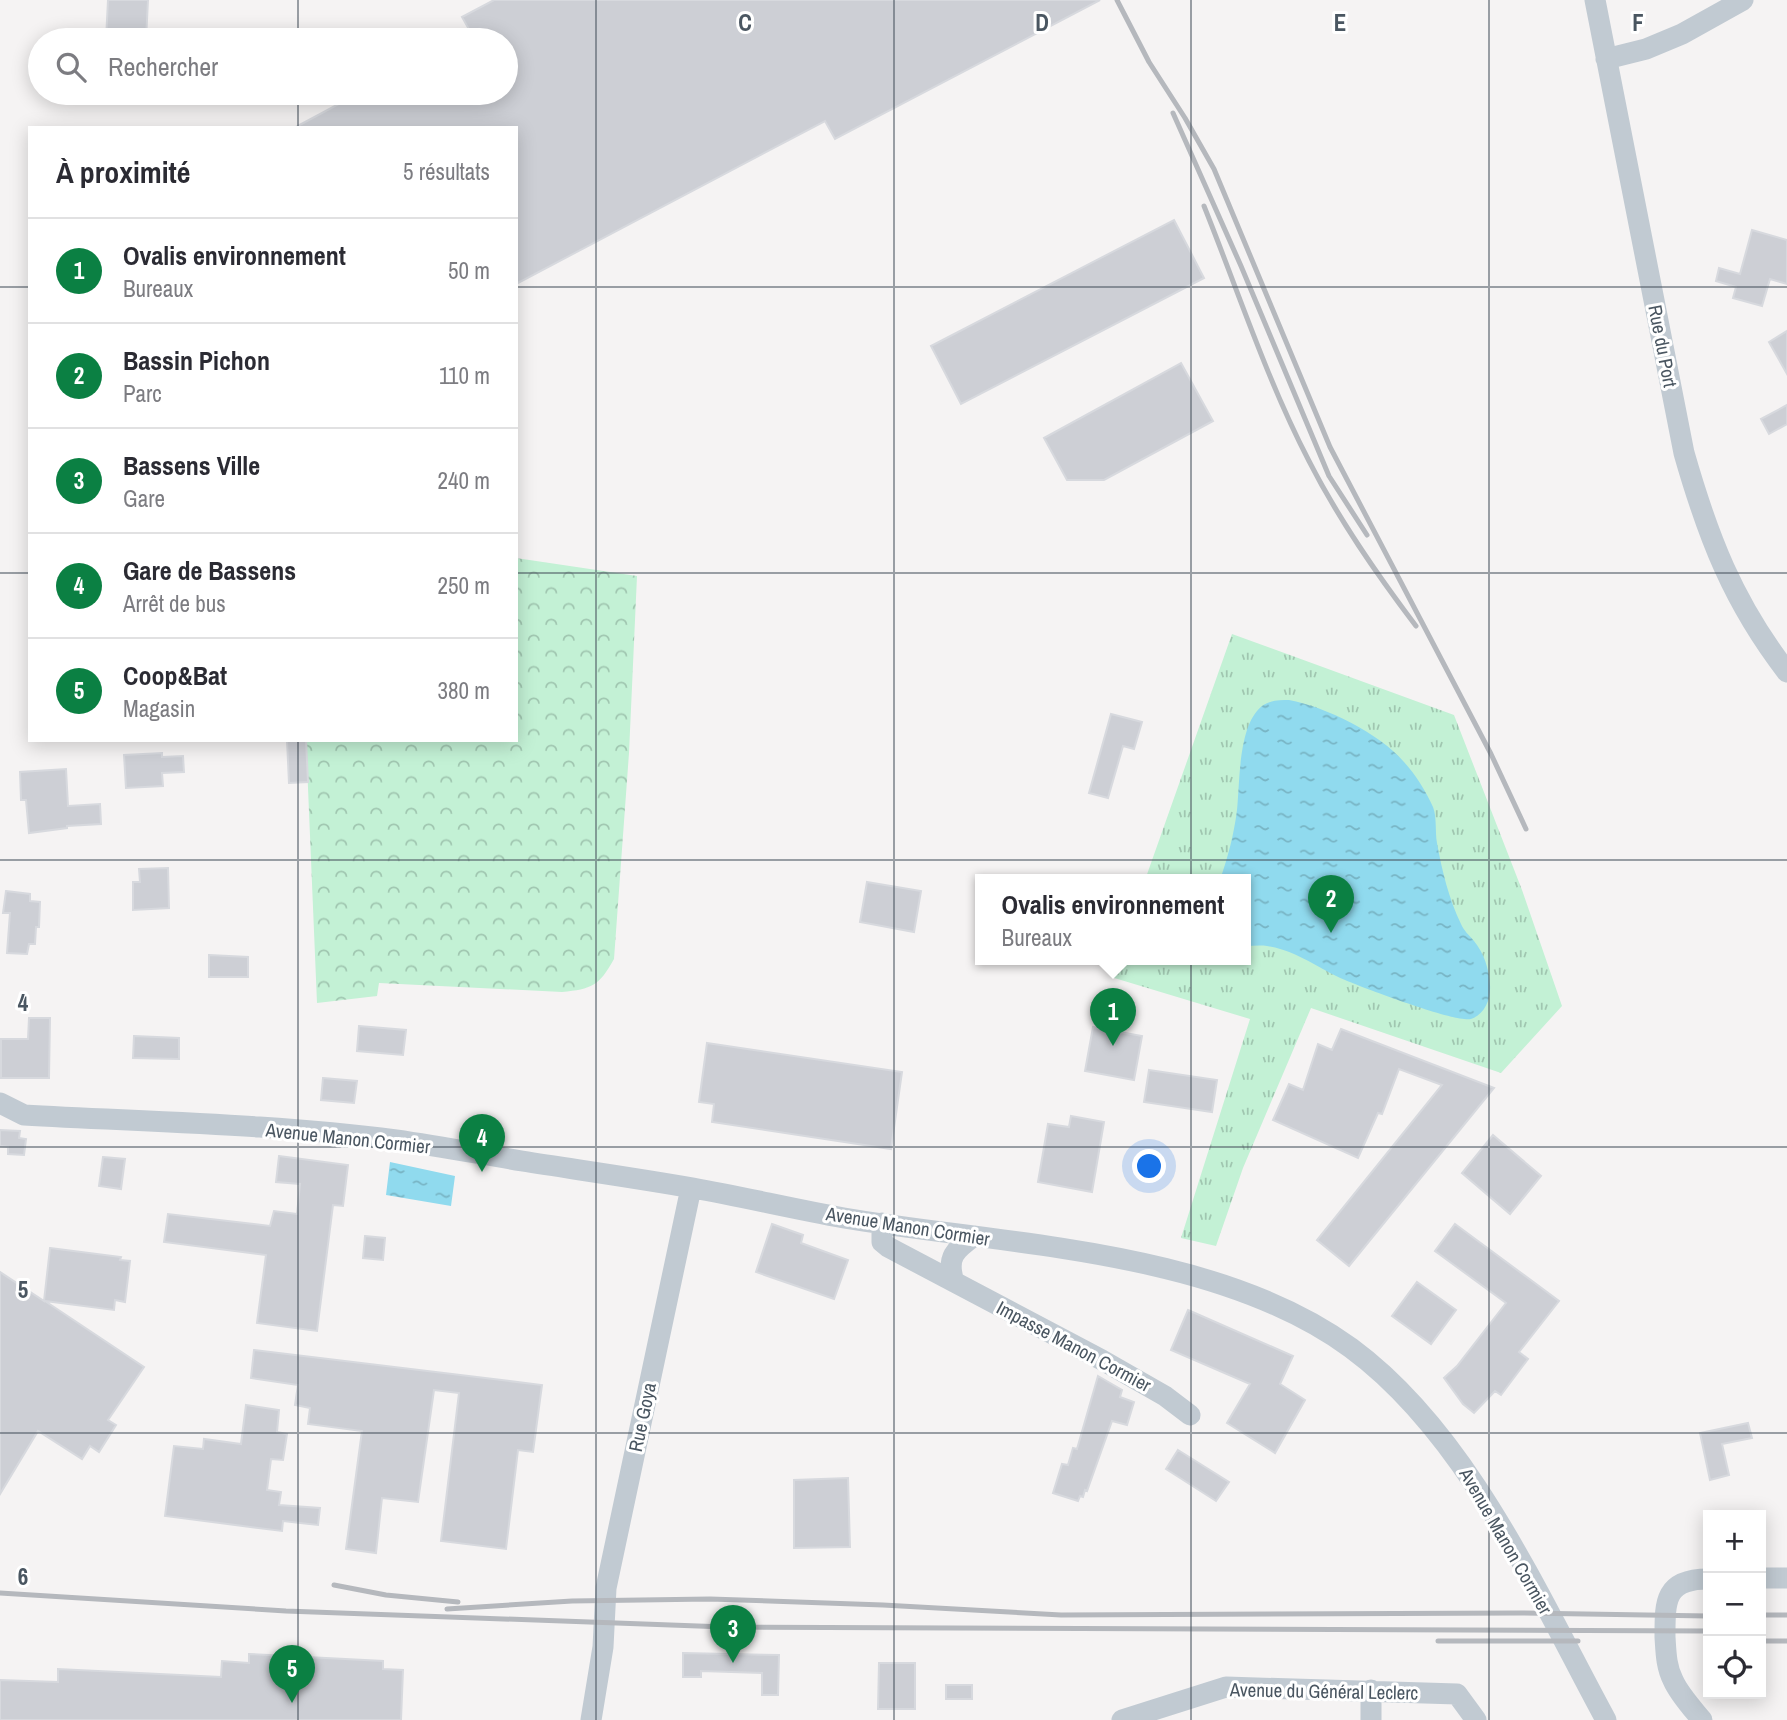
<!DOCTYPE html>
<html lang="fr">
<meta charset="utf-8">
<style>
body{margin:0;font-family:"Archivo Narrow",sans-serif;background:#f2f2f3;color:#2b2b33}
.controls{position:absolute;right:21px;bottom:21px;display:grid;overflow:hidden;border-radius:0px;box-shadow:0 4px 18px #0003}
.controls button{width:63px;height:63px;display:grid;place-items:center;padding:0;border:0;border-bottom:2px solid #e1e1e2;background:#fff;color:#2b2b33;font:35px sans-serif}
.you{position:absolute;left:1150px;top:1167px;width:24px;height:24px;margin:-18px;border:5px solid #fff;border-radius:50%;background:#1a73e8;box-shadow:0 0 0 10px #1a73e833}
.badge{display:grid;place-items:center;width:46px;height:46px;border-radius:50%;background:#0b8043;color:#fff;font-size:23px;font-weight:700}
.pin{position:absolute;translate:-50% -58px;filter:drop-shadow(0 2px 4px #0008)}
.pin::after{content:'';position:absolute;top:37px;width:24px;height:21px;background:inherit;clip-path:polygon(0 0,100% 0,50% 100%)}
.popup{position:absolute;left:975px;top:874px;width:276px;height:91px;box-sizing:border-box;display:grid;place-content:center;border-radius:0px;background:#fff;filter:drop-shadow(0 2px 5px #0005);font-size:23px;white-space:nowrap;color:#7c7c81}
.popup b{font-size:26px;color:#2b2b33}
.popup::after{content:'';position:absolute;left:50%;top:100%;margin-left:-14px;border:14px solid transparent;border-top-color:#fff}
.list{margin:0;padding:0;list-style:none}
h2{display:flex;justify-content:space-between;align-items:center;height:91px;margin:0;padding:0 28px;font-size:30px}
h2 small{font-size:23px;font-weight:400;color:#7c7c81}
.list li{display:grid;grid-template-columns:46px 1fr auto;gap:21px;align-items:center;box-sizing:border-box;height:105px;padding:0 28px;border-top:2px solid #e1e1e2}
.list b{display:block;font-size:26px;white-space:nowrap}
.list p{margin:0;font-size:23px;white-space:nowrap;color:#7c7c81}
.list em{font-size:23px;font-style:normal;color:#7c7c81}
.icon{flex:none;width:38px;height:38px;fill:none;stroke:currentColor;stroke-width:2;stroke-linecap:round;stroke-linejoin:round}
.map{position:relative;flex:none;width:1787px;height:1720px;overflow:hidden}
.search{position:absolute;background:#fff;box-shadow:0 4px 18px #0003;left:28px;top:28px;width:490px;height:77px;display:flex;align-items:center;gap:18px;box-sizing:border-box;padding:0 24px;border-radius:38px;color:#7c7c81;font-size:26px}
.panel{position:absolute;background:#fff;box-shadow:0 4px 18px #0003;left:28px;top:126px;width:490px;height:616px;border-radius:0px}
.map>svg:first-child{display:block}
.grass{fill:url(#grass-tufts)}
.forest{fill:url(#forest-crowns)}
.water{fill:url(#water-ripples)}
.building{fill:#cdcfd5;stroke:#d7d9de;stroke-width:2}
.lines{fill:none;stroke-linecap:round;stroke-linejoin:round}
.minor{stroke:#c1cad2;stroke-width:21}
.rail{stroke:#b5b8bd;stroke-width:5}
.grid{fill:none;stroke:#4a5661;stroke-width:2;stroke-opacity:0.55}
.labels{text-anchor:middle;dominant-baseline:central;stroke-width:6;stroke-linejoin:round;paint-order:stroke}
.street-label{font-size:19px;fill:#4a5661;stroke:#fff}
.grid-label{font-size:23px;text-anchor:middle;font-weight:bold;fill:#4a5661;stroke:#fff;stroke-width:6;stroke-linejoin:round;paint-order:stroke}
</style>
<div class="map">
<svg width="1787" height="1720" viewBox="0 0 1787 1720">
<defs>
<pattern id="grass-tufts" width="24" height="20" patternUnits="userSpaceOnUse" patternTransform="scale(1.75)"><rect width="24" height="20" fill="#c3f1d5"/><path d="M3 7l-1-3M5 7V3M7 7l1-3M15 17l-1-3M17 17v-4M19 17l1-3" fill="none" stroke="#a0c6b0"/></pattern>
<pattern id="forest-crowns" width="20" height="18" patternUnits="userSpaceOnUse" patternTransform="scale(1.75)"><rect width="20" height="18" fill="#c3f1d5"/><path d="M2 6a3 3 0 1 1 6 0M12 15a3 3 0 1 1 6 0" fill="none" stroke="#a0c6b0"/></pattern>
<pattern id="water-ripples" width="26" height="14" patternUnits="userSpaceOnUse" patternTransform="scale(1.75)"><rect width="26" height="14" fill="#90daee"/><path d="M2 4q2-2 4 0t4 0M15 11q2-2 4 0t4 0" fill="none" stroke="#78b4c4"/></pattern>
</defs>
<rect width="100%" height="100%" fill="#f5f3f3"/>
<path class="grass" d="M 1232,634 L 1454,715 L 1522,890 L 1562,1006 L 1501,1073 L 1311,1008 L 1243,1168 L 1216,1246 L 1181,1238 L 1250,1019 L 1111,977 L 1117,960 L 1246,960 L 1246,880 L 1145,880 Z"/>
<path class="forest" d="M 516,558 L 637,576 L 629,753 L 614,959 C 599,986 592,989 562,992 L 379,983 L 377,996 L 317,1003 L 306,740 L 516,740 Z"/>
<path class="water" d="M 1289,700 C 1326,707 1379,733 1404,762 C 1415,774 1426,791 1433,807 C 1437,817 1435,832 1437,843 C 1442,871 1449,899 1461,924 C 1464,931 1469,935 1474,941 C 1484,953 1489,969 1490,985 C 1491,999 1485,1014 1471,1019 C 1456,1023 1364,988 1345,980 C 1319,969 1296,950 1267,946 C 1260,945 1253,946 1246,946 L 1246,880 L 1220,880 C 1228,857 1234,834 1237,810 C 1240,782 1238,725 1262,706 C 1270,700 1280,700 1289,700 Z
M 390,1162 L 455,1176 L 451,1206 L 386,1195 Z"/>
<path class="building" d="M 108,0 L 148,0 L 146,40 L 106,40 Z
M 494,0 L 1100,0 L 835,139 L 825,121 L 516,284 L 516,128 L 294,128 L 359,93 L 506,93 L 506,40 L 475,40 L 462,17 Z
M 1174,220 L 1204,278 L 961,404 L 931,346 Z
M 1752,230 L 1787,240 L 1787,284 L 1770,279 L 1762,306 L 1733,298 L 1736,287 L 1716,281 L 1719,268 L 1740,274 Z
M 1787,331 L 1787,374 L 1769,342 Z
M 1181,363 L 1213,421 L 1104,480 L 1067,480 L 1044,438 Z
M 1787,405 L 1787,424 L 1769,434 L 1761,419 Z
M 1111,714 L 1142,722 L 1134,749 L 1123,746 L 1108,798 L 1089,793 Z
M 287,740 L 306,740 L 308,782 L 289,783 Z
M 162,753 L 162,757 L 183,756 L 184,772 L 162,773 L 163,786 L 126,788 L 124,755 Z
M 66,769 L 68,806 L 100,804 L 101,824 L 67,826 L 67,828 L 29,833 L 26,800 L 21,800 L 20,772 Z
M 168,868 L 169,908 L 133,910 L 133,882 L 140,882 L 139,869 Z
M 867,882 L 921,891 L 914,932 L 860,922 Z
M 6,891 L 30,894 L 30,901 L 40,902 L 39,927 L 36,927 L 35,944 L 29,944 L 27,954 L 7,953 L 10,913 L 3,913 Z
M 209,955 L 248,957 L 248,977 L 209,977 Z
M 29,1018 L 50,1018 L 49,1078 L 1,1078 L 1,1039 L 28,1039 Z
M 359,1026 L 406,1030 L 403,1055 L 357,1051 Z
M 1093,1027 L 1142,1036 L 1134,1080 L 1085,1071 Z
M 1341,1029 L 1494,1088 L 1349,1266 L 1317,1240 L 1442,1085 L 1399,1069 L 1382,1114 L 1378,1113 L 1358,1158 L 1273,1120 L 1289,1084 L 1303,1090 L 1318,1044 L 1332,1050 Z
M 134,1036 L 179,1038 L 179,1059 L 133,1058 Z
M 707,1043 L 902,1072 L 891,1149 L 712,1122 L 714,1104 L 699,1102 Z
M 1149,1070 L 1217,1080 L 1212,1112 L 1144,1102 Z
M 323,1078 L 357,1081 L 354,1103 L 321,1100 Z
M 1071,1116 L 1104,1122 L 1092,1192 L 1038,1182 L 1048,1124 L 1069,1127 Z
M 0,1130 L 20,1131 L 19,1138 L 26,1139 L 24,1155 L 8,1154 L 8,1147 L 0,1146 Z
M 1493,1135 L 1541,1176 L 1510,1214 L 1462,1173 Z
M 279,1156 L 348,1165 L 343,1206 L 333,1205 L 317,1331 L 257,1323 L 266,1255 L 164,1242 L 168,1214 L 270,1226 L 274,1211 L 297,1214 L 300,1184 L 276,1182 Z
M 103,1157 L 125,1159 L 121,1189 L 99,1186 Z
M 772,1224 L 803,1235 L 801,1243 L 848,1260 L 834,1299 L 756,1272 Z
M 1455,1224 L 1559,1301 L 1519,1352 L 1528,1359 L 1501,1395 L 1495,1391 L 1474,1413 L 1463,1404 L 1444,1378 L 1457,1366 L 1506,1303 L 1435,1251 Z
M 365,1236 L 385,1238 L 383,1260 L 363,1258 Z
M 50,1248 L 121,1257 L 120,1260 L 130,1261 L 125,1302 L 115,1300 L 114,1310 L 45,1301 L 144,1367 L 108,1420 L 116,1425 L 99,1452 L 90,1446 L 82,1459 L 38,1431 L 0,1494 L 0,1272 L 44,1301 Z
M 1417,1282 L 1456,1310 L 1431,1344 L 1392,1316 Z
M 1188,1310 L 1293,1356 L 1280,1384 L 1305,1400 L 1275,1453 L 1227,1423 L 1250,1384 L 1171,1350 Z
M 254,1350 L 542,1385 L 533,1452 L 518,1450 L 506,1549 L 441,1541 L 459,1393 L 434,1390 L 418,1502 L 382,1498 L 376,1553 L 346,1549 L 362,1431 L 308,1424 L 310,1408 L 295,1405 L 298,1385 L 251,1378 Z
M 1098,1376 L 1122,1390 L 1120,1397 L 1134,1402 L 1127,1425 L 1112,1421 L 1087,1491 L 1085,1490 L 1083,1497 L 1080,1496 L 1078,1501 L 1053,1493 L 1062,1464 L 1068,1465 L 1073,1448 L 1077,1449 Z
M 246,1405 L 279,1410 L 277,1432 L 287,1434 L 283,1460 L 271,1459 L 267,1490 L 281,1492 L 279,1505 L 320,1508 L 318,1525 L 283,1521 L 282,1531 L 165,1516 L 174,1446 L 203,1449 L 204,1439 L 241,1444 Z
M 1748,1423 L 1752,1438 L 1722,1444 L 1729,1475 L 1710,1480 L 1700,1433 Z
M 1178,1450 L 1229,1482 L 1216,1501 L 1166,1469 Z
M 848,1478 L 850,1547 L 794,1548 L 794,1480 Z
M 683,1653 L 779,1655 L 778,1695 L 762,1695 L 762,1673 L 701,1671 L 701,1677 L 683,1677 Z
M 249,1654 L 383,1661 L 383,1669 L 403,1670 L 401,1720 L 0,1720 L 0,1680 L 58,1682 L 58,1669 L 221,1677 L 222,1661 L 249,1663 Z
M 879,1663 L 915,1663 L 915,1709 L 878,1709 Z
M 946,1685 L 972,1685 L 972,1699 L 946,1699 Z"/>
<g class="lines">
<path class="minor" d="M 1595,0 L 1684,453 C 1708,537 1733,602 1787,672
M 1606,59 L 1646,49 L 1682,34 L 1743,0
M 0,1103 L 24,1115 C 148,1122 273,1124 396,1140 C 438,1146 480,1154 522,1161 C 579,1170 636,1178 693,1188 C 743,1197 794,1209 844,1218 C 1005,1245 1216,1249 1351,1348 C 1468,1434 1538,1595 1606,1720
M 882,1223 L 882,1242 L 888,1247 L 1102,1360 L 1165,1396 L 1190,1415
M 954,1282 C 946,1257 955,1250 974,1236
M 1761,1578 L 1787,1578
M 591,1720 L 603,1647 L 606,1588 L 691,1188
M 1122,1720 L 1226,1687 L 1457,1694 L 1476,1720
M 1371,1720 L 1371,1690
M 1702,1720 C 1692,1708 1679,1694 1673,1680 C 1666,1666 1666,1652 1665,1637 C 1665,1602 1664,1579 1708,1579"/>
<path class="rail" d="M 1117,0 L 1149,62 L 1185,118 L 1214,169 L 1330,447 L 1491,754 L 1526,829
M 1173,113 L 1241,266 L 1329,476 L 1367,535
M 1204,206 C 1238,291 1267,380 1309,461 C 1339,520 1376,573 1416,626
M 334,1585 L 386,1595 L 458,1602
M 0,1593 L 286,1611 L 725,1627 L 1708,1631
M 447,1609 L 572,1601 L 710,1599 L 883,1605 L 1061,1615 L 1522,1613 L 1708,1616
M 1761,1615 L 1787,1615
M 1438,1641 L 1578,1641
M 1761,1641 L 1787,1641"/>
</g>
<path class="grid" d="M 298,0 L 298,40M 596,0 L 596,1720M 894,0 L 894,1720M 1191,0 L 1191,1720M 1489,0 L 1489,1720M 298,93 L 298,128M 0,287 L 30,287M 516,287 L 1787,287M 0,573 L 30,573M 516,573 L 1787,573M 298,740 L 298,1720M 0,860 L 1787,860M 0,1147 L 1787,1147M 0,1433 L 1787,1433"/>
<g class="labels">
<g class="street-label">
<text transform="translate(1663 346) rotate(79)">Rue du Port</text>
<text transform="translate(348 1138) rotate(6)">Avenue Manon Cormier</text>
<text transform="translate(908 1226) rotate(9)">Avenue Manon Cormier</text>
<text transform="translate(1074 1346) rotate(28)">Impasse Manon Cormier</text>
<text transform="translate(642 1417) rotate(-78)">Rue Goya</text>
<text transform="translate(1506 1541) rotate(60)">Avenue Manon Cormier</text>
<text transform="translate(1324 1691) rotate(1)">Avenue du Général Leclerc</text>
</g>
</g>
<g class="grid-label">
<text x="745" y="31">C</text>
<text x="1042" y="31">D</text>
<text x="1340" y="31">E</text>
<text x="1638" y="31">F</text>
<text x="23" y="1011">4</text>
<text x="23" y="1298">5</text>
<text x="23" y="1585">6</text>
</g>
</svg>
<div class="controls">
<button>+</button>
<button>−</button>
<button><svg class="icon" aria-label="locate" viewBox="0 0 24 24"><circle cx="12" cy="12" r="6"/><path d="M12 2v4M12 18v4M2 12h4M18 12h4"/></svg></button>
</div>
<div class="you"></div>
<div class="pin badge" style="left:1113px;top:1046px">1</div>
<div class="popup"><b>Ovalis environnement</b>Bureaux</div>
<div class="pin badge" style="left:1331px;top:933px">2</div>
<div class="pin badge" style="left:733px;top:1663px">3</div>
<div class="pin badge" style="left:482px;top:1172px">4</div>
<div class="pin badge" style="left:292px;top:1703px">5</div>
<div class="search"><svg class="icon" aria-label="search" viewBox="0 0 24 24"><circle cx="10" cy="10" r="6"/><path d="M15 15l6 6"/></svg>Rechercher</div>
<section class="panel">
<h2>À proximité<small>5 résultats</small></h2>
<ul class="list">
<li><span class="badge">1</span><div><b>Ovalis environnement</b><p>Bureaux</p></div><em>50 m</em></li>
<li><span class="badge">2</span><div><b>Bassin Pichon</b><p>Parc</p></div><em>110 m</em></li>
<li><span class="badge">3</span><div><b>Bassens Ville</b><p>Gare</p></div><em>240 m</em></li>
<li><span class="badge">4</span><div><b>Gare de Bassens</b><p>Arrêt de bus</p></div><em>250 m</em></li>
<li><span class="badge">5</span><div><b>Coop&amp;Bat</b><p>Magasin</p></div><em>380 m</em></li>
</ul>
</section>
</div>
